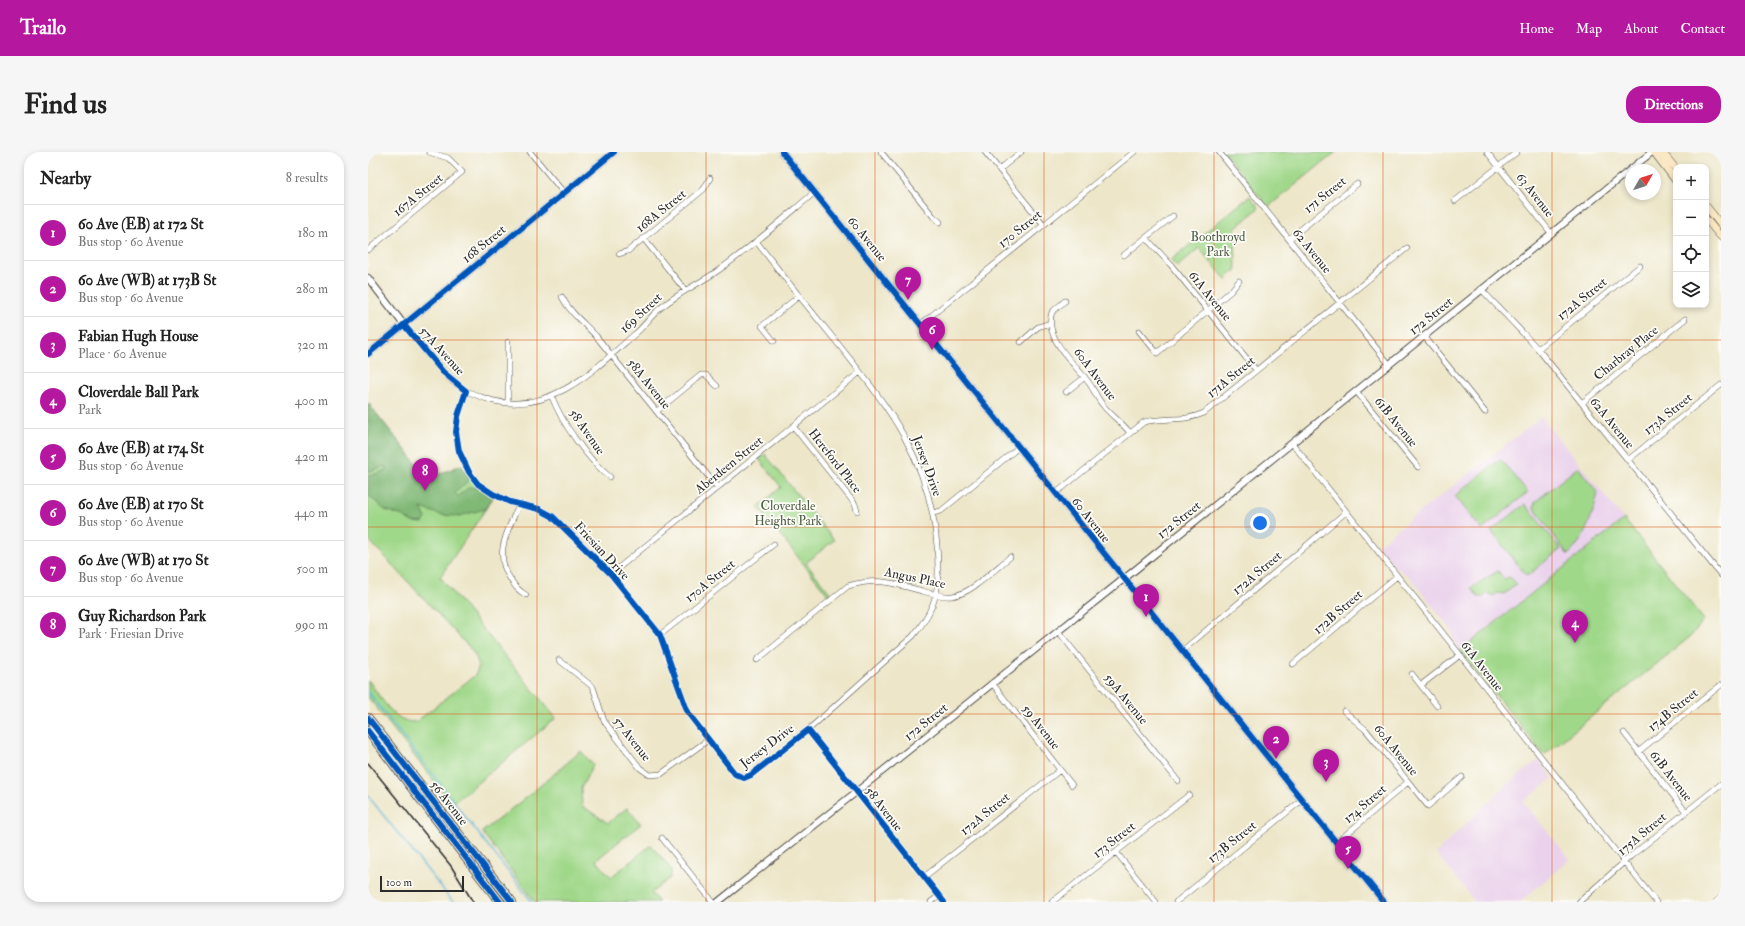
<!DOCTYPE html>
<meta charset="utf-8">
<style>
body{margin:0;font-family:"IM FELL Double Pica",serif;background:#f6f6f6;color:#222}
.controls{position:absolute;right:12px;top:12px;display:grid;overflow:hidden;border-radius:8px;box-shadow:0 2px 6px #0003}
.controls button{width:36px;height:36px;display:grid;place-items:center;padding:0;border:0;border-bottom:1px solid #e0e0e0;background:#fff;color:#222;font:20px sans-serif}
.compass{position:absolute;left:1257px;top:12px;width:36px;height:36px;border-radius:50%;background:#fff;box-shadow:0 2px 6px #0003;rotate:51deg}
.scale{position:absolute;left:12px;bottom:10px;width:84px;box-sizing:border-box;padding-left:4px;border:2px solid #2b2b2b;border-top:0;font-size:11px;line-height:14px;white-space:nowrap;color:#2b2b2b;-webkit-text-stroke:3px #fdfcf7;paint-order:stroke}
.you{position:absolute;left:892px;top:371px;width:14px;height:14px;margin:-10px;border:3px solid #fff;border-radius:50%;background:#1a73e8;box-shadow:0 0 0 6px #1a73e833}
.badge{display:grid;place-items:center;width:26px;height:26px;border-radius:50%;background:#b5179e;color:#fff;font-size:13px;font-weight:700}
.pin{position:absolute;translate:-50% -33px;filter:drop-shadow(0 1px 2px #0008)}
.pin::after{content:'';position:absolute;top:21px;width:14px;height:12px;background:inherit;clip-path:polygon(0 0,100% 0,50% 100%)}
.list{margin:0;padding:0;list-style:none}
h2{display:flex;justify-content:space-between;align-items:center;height:52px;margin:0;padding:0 16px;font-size:17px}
h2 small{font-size:13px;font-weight:400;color:#767676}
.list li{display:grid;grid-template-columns:26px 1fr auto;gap:12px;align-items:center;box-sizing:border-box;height:56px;padding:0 16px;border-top:1px solid #e0e0e0}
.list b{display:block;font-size:15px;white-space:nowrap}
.list p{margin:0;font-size:13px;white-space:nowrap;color:#767676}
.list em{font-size:13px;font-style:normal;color:#767676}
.icon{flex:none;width:22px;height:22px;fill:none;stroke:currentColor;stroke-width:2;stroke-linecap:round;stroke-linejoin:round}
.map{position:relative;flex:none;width:1353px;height:750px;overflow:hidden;border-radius:16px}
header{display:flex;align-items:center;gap:24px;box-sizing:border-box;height:56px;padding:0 20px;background:#b5179e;color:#fff}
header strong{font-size:19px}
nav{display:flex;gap:22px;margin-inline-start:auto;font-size:14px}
.intro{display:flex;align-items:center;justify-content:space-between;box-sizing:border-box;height:96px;padding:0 24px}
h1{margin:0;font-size:28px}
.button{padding:10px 18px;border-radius:16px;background:#b5179e;color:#fff;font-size:14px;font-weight:700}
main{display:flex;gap:24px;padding:0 24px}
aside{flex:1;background:#fff;border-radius:16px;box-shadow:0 2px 6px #0003}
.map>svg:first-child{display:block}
.built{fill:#ead1ec}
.green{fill:#a0d88a;stroke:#66825a}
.forest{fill:#80b876;stroke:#567250}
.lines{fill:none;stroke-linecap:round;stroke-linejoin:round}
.stream{stroke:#5cb5d9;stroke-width:1.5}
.minor-casing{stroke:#484743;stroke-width:6}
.tertiary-casing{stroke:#484743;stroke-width:8}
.secondary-casing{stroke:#484743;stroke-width:8}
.trunk-casing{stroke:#484743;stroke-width:10}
.minor{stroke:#fff;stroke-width:5}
.tertiary{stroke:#fff;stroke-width:6}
.secondary{stroke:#fae7c3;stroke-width:7}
.trunk{stroke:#f2c26a;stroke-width:8}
.rail{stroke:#2b2b2b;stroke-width:1.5}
.cycleway-casing{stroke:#fdfcf7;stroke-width:8}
.cycleway{stroke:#0057b8;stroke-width:6}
.grid{fill:none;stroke:#df570e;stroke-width:1;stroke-opacity:0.55}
.labels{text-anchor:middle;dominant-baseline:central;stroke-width:3.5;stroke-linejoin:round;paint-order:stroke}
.street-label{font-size:13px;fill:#2b2b2b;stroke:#fdfcf7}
.park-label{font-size:13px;fill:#4e5f48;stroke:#fdfcf7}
</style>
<header>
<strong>Trailo</strong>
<nav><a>Home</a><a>Map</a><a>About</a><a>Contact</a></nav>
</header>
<div class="intro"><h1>Find us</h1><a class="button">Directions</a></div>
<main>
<aside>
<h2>Nearby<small>8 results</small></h2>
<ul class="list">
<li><span class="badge">1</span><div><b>60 Ave (EB) at 172 St</b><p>Bus stop · 60 Avenue</p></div><em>180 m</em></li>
<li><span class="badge">2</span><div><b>60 Ave (WB) at 173B St</b><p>Bus stop · 60 Avenue</p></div><em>280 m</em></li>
<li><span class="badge">3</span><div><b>Fabian Hugh House</b><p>Place · 60 Avenue</p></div><em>320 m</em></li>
<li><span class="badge">4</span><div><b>Cloverdale Ball Park</b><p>Park</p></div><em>400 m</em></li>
<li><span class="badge">5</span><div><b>60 Ave (EB) at 174 St</b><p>Bus stop · 60 Avenue</p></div><em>420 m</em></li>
<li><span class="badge">6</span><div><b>60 Ave (EB) at 170 St</b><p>Bus stop · 60 Avenue</p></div><em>440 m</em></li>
<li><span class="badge">7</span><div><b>60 Ave (WB) at 170 St</b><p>Bus stop · 60 Avenue</p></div><em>500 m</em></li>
<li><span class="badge">8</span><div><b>Guy Richardson Park</b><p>Park · Friesian Drive</p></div><em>990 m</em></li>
</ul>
</aside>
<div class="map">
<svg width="1353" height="750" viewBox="0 0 1353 750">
<rect width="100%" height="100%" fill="#fdfcf7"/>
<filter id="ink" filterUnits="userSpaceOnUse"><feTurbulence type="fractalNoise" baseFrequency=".025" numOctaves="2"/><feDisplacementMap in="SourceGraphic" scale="8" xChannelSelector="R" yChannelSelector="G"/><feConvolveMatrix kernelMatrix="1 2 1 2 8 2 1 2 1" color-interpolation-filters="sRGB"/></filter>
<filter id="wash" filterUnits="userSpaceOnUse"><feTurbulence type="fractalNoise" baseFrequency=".012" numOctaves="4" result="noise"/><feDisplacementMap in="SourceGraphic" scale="16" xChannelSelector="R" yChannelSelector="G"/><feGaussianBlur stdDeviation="0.9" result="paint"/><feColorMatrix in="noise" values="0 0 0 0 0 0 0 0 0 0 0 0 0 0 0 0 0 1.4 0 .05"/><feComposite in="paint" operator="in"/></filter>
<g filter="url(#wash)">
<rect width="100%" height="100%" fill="#ede6c9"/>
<path class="built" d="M 1173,265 L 1256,367 L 1092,499 L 1087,492 L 1084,479 L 1042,425 L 1028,416 L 1010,393 Z
M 1171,608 L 1185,626 L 1155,650 L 1202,707 L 1152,750 L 1107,750 L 1068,701 L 1140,631 Z"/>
<path class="green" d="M 856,0 L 968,0 L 900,55 Z
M 882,44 L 891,56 L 867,76 L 868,119 L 861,122 L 859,129 L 831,96 L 809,115 L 803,108 Z
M 0,251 L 59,325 L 66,325 L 93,313 L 108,334 L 125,346 L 72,425 L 188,566 L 84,652 L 0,545 L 0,528 C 11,542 28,575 49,569 L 106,524 C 115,513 108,505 101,495 L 0,387 Z
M 397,302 L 466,388 L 438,411 L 463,442 L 461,444 L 390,355 L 413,335 L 391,307 Z
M 1132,307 L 1160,340 L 1114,378 L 1087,344 Z
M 1210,315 L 1230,341 C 1224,364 1218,386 1200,403 L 1166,356 L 1167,350 Z
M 1157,352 L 1193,397 L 1159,424 L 1123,379 Z
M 1256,367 L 1336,468 L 1323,484 L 1176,603 L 1092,499 Z
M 1130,419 L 1136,427 L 1142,425 L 1149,432 L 1136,442 L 1129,441 L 1126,444 L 1120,441 L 1115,445 L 1110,445 L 1103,436 Z
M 213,599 L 225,613 L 213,636 L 214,654 L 240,671 L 259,656 L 273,672 L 228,708 L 243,725 L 283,693 L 304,718 L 302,726 L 283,741 L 291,750 L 167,750 L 114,680 L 166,639 Z"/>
<path class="forest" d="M 0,251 L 59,325 L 66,325 L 93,313 L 101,326 L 100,329 L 87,341 L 90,344 L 101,335 L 111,336 L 125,346 L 117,357 L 91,364 L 73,363 L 53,356 L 58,366 L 55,371 L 44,370 L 35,364 L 17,358 L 0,343 L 0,324 L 11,321 L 18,317 L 17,314 L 3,319 L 0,318 Z"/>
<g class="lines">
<path class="stream" d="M 0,540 L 164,750
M 0,644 L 85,750"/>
</g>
</g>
<g filter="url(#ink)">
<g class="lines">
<g class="minor-casing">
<path id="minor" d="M 162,0 L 196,41
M 513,0 L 565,64 L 572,70
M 617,0 L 676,73
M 851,0 L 1021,212
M 1119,0 L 1183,81
M 632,17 L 653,0
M 1087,49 L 1149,0
M 778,86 L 803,113 L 888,218
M 276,87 L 317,138
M 921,87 L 989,32
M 0,98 L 94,20 L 80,6 L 61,0
M 251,102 L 260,99 L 336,37 L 342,26
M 756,103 L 805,64
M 1113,137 L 1170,197 L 1353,423
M 194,145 C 202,161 216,171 228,184 L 349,335
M 697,149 L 684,160 C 675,186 707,212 721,231 C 726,238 729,246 734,252 C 742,263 754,270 762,281
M 553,172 L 766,0
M 36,173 C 52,192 66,214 85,230 C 97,240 111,245 126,249 C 184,262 227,217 267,182 C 277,174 284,162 295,154 C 311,141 330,132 348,120 C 383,96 415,67 447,40
M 771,179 L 789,201 L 863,139 L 871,129
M 1056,184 L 1117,260
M 406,189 L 394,174 L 431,144
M 653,190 L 670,175 L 682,171
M 1170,197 L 1272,114
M 98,239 L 90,264 L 88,280 L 91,299 L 101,320 L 110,332 L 125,342 L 142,350 L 171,357 L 184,364 L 243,422 L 292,483 L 320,561 L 367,622 L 376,626 L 383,623 L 440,578 L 545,484 C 571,453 572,434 569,394 C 562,308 522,257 471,193 C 443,159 415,124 388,89
M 988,239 L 1050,315
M 698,240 L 717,225
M 184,245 C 194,271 219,307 242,325
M 140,251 L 140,190
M 1214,251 L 1317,167
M 289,259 L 333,223 L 338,223 L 349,234
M 425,274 L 487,352 L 489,359
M 924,291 L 1288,750
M 1260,308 L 1353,233
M 688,341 L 776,270 C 796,265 817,270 836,261 L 1039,96
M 151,352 C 141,378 124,401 143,428 C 147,435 151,439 158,443
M 565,361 L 573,359 L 651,295
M 243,422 L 492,220
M 690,479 L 810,629
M 292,483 L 406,392
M 814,499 L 978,360
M 191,508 L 225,535 L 236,569 L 272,616 L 282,623 L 293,622 L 340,588
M 389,508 L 480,434 C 511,425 524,431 554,439 C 564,442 574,445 584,444 C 602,443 628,416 642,405
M 925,512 L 1029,424
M 1044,522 L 1069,554
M 624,531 L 704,633
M 1053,533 L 1092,503
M 976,559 L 998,578 L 1060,654 L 1094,625
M 440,578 L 576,750
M 1256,581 L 1318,660
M 1270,600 L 1353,533
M 294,686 L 345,750
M 968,691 L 1040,630
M 748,700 L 788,750
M 556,725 L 692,618
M 563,750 L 571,744
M 684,750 L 821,643
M 808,750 L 934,648
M 1211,750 L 1263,704 L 1353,632
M 1348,750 L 1353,746"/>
</g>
<g class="tertiary-casing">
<path id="tertiary" d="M 414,0 L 1016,750
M 0,126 L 36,173
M 350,750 L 762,422 L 1284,0"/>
</g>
<g class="secondary-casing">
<path id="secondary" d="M 1286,0 L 1308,29
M 1294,0 L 1308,17
M 1338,54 L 1353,73
M 1338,67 L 1353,85
M 0,202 L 246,0"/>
</g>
<g class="trunk-casing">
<path id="trunk" d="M 0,566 L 144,750
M 0,579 L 132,750"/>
</g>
<use href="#minor" class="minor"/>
<use href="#tertiary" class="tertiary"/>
<use href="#secondary" class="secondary"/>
<use href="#trunk" class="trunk"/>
<path class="rail" d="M 0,611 L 83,714 L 105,750"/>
<g class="cycleway-casing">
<path id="cycleway" d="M 414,0 L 1016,750
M 36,173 L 75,220 L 98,239 L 90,264 L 88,280 L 91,299 L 101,320 L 110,332 L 125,342 L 142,350 L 171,357 L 184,364 L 243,422 L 292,483 L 320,561 L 367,622 L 376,626 L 383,623 L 440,578 L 576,750
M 0,202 L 246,0
M 0,566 L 144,750
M 0,579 L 132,750"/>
</g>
<use href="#cycleway" class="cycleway"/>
</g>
</g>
<path class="grid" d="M 169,0 L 169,750M 338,0 L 338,750M 507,0 L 507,750M 676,0 L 676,750M 846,0 L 846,750M 1015,0 L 1015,750M 1184,0 L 1184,750M 0,188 L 1353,188M 0,375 L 1353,375M 0,562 L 1353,562"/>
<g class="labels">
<g class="street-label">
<text transform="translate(50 43) rotate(-39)">167A Street</text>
<text transform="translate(957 43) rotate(-39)">171 Street</text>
<text transform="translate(1167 43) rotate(52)">63 Avenue</text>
<text transform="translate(293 59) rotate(-39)">168A Street</text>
<text transform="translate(652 77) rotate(-39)">170 Street</text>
<text transform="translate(499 87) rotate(51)">60 Avenue</text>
<text transform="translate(116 92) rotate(-39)">168 Street</text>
<text transform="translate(944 99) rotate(51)">62 Avenue</text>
<text transform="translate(842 144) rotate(51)">61A Avenue</text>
<text transform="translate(1214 147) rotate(-39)">172A Street</text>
<text transform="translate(273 161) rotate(-43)">169 Street</text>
<text transform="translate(1063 164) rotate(-39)">172 Street</text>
<text transform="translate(74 199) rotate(48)">57A Avenue</text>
<text transform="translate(1258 201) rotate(-39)">Charbray Place</text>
<text transform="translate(727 222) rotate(53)">60A Avenue</text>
<text transform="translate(863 225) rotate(-39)">171A Street</text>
<text transform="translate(281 232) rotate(51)">58A Avenue</text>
<text transform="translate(1300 262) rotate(-39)">173A Street</text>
<text transform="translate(1028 270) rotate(51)">61B Avenue</text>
<text transform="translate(1244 271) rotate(51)">62A Avenue</text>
<text transform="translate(219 280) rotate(55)">58 Avenue</text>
<text transform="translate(467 309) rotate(52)">Hereford Place</text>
<text transform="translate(361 313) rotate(-39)">Aberdeen Street</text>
<text transform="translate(559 314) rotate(70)">Jersey Drive</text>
<text transform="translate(723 368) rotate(52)">60 Avenue</text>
<text transform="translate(811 368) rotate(-39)">172 Street</text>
<text transform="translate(234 399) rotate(47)">Friesian Drive</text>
<text transform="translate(889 421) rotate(-40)">172A Street</text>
<text transform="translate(547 426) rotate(12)">Angus Place</text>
<text transform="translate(342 429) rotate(-39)">170A Street</text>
<text transform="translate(970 460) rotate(-41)">172B Street</text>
<text transform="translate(1114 514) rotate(52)">61A Avenue</text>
<text transform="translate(758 547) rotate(51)">59A Avenue</text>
<text transform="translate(1305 558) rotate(-39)">174B Street</text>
<text transform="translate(558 570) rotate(-39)">172 Street</text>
<text transform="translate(673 575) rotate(52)">59 Avenue</text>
<text transform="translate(264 587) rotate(52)">57 Avenue</text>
<text transform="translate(399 594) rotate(-37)">Jersey Drive</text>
<text transform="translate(1028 598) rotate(51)">60A Avenue</text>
<text transform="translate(1303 624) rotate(52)">61B Avenue</text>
<text transform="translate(81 651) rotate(52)">56 Avenue</text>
<text transform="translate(997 652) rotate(-41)">174 Street</text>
<text transform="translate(516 657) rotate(52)">58 Avenue</text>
<text transform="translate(617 662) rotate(-39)">172A Street</text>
<text transform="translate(1274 682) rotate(-40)">175A Street</text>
<text transform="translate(746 688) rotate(-38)">173 Street</text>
<text transform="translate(864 690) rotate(-39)">173B Street</text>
</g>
<g class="park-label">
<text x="850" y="85">Boothroyd<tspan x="850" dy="15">Park</tspan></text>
<text x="420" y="354">Cloverdale<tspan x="420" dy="15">Heights Park</tspan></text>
</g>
</g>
</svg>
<div class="controls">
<button>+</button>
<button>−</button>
<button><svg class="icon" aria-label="locate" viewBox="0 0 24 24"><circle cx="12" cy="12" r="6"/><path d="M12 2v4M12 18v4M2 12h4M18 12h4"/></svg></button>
<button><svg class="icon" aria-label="layers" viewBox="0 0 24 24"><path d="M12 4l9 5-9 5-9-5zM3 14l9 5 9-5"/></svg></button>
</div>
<svg class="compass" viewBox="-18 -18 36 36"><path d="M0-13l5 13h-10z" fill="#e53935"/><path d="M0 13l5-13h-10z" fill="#767676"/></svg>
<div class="scale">100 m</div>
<div class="you"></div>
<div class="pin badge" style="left:778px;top:465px">1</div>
<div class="pin badge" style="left:908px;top:607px">2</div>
<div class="pin badge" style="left:958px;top:630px">3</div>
<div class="pin badge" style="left:1207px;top:491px">4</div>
<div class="pin badge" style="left:980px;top:717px">5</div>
<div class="pin badge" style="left:564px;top:198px">6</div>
<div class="pin badge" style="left:540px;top:148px">7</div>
<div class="pin badge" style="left:57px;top:339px">8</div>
</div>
</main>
